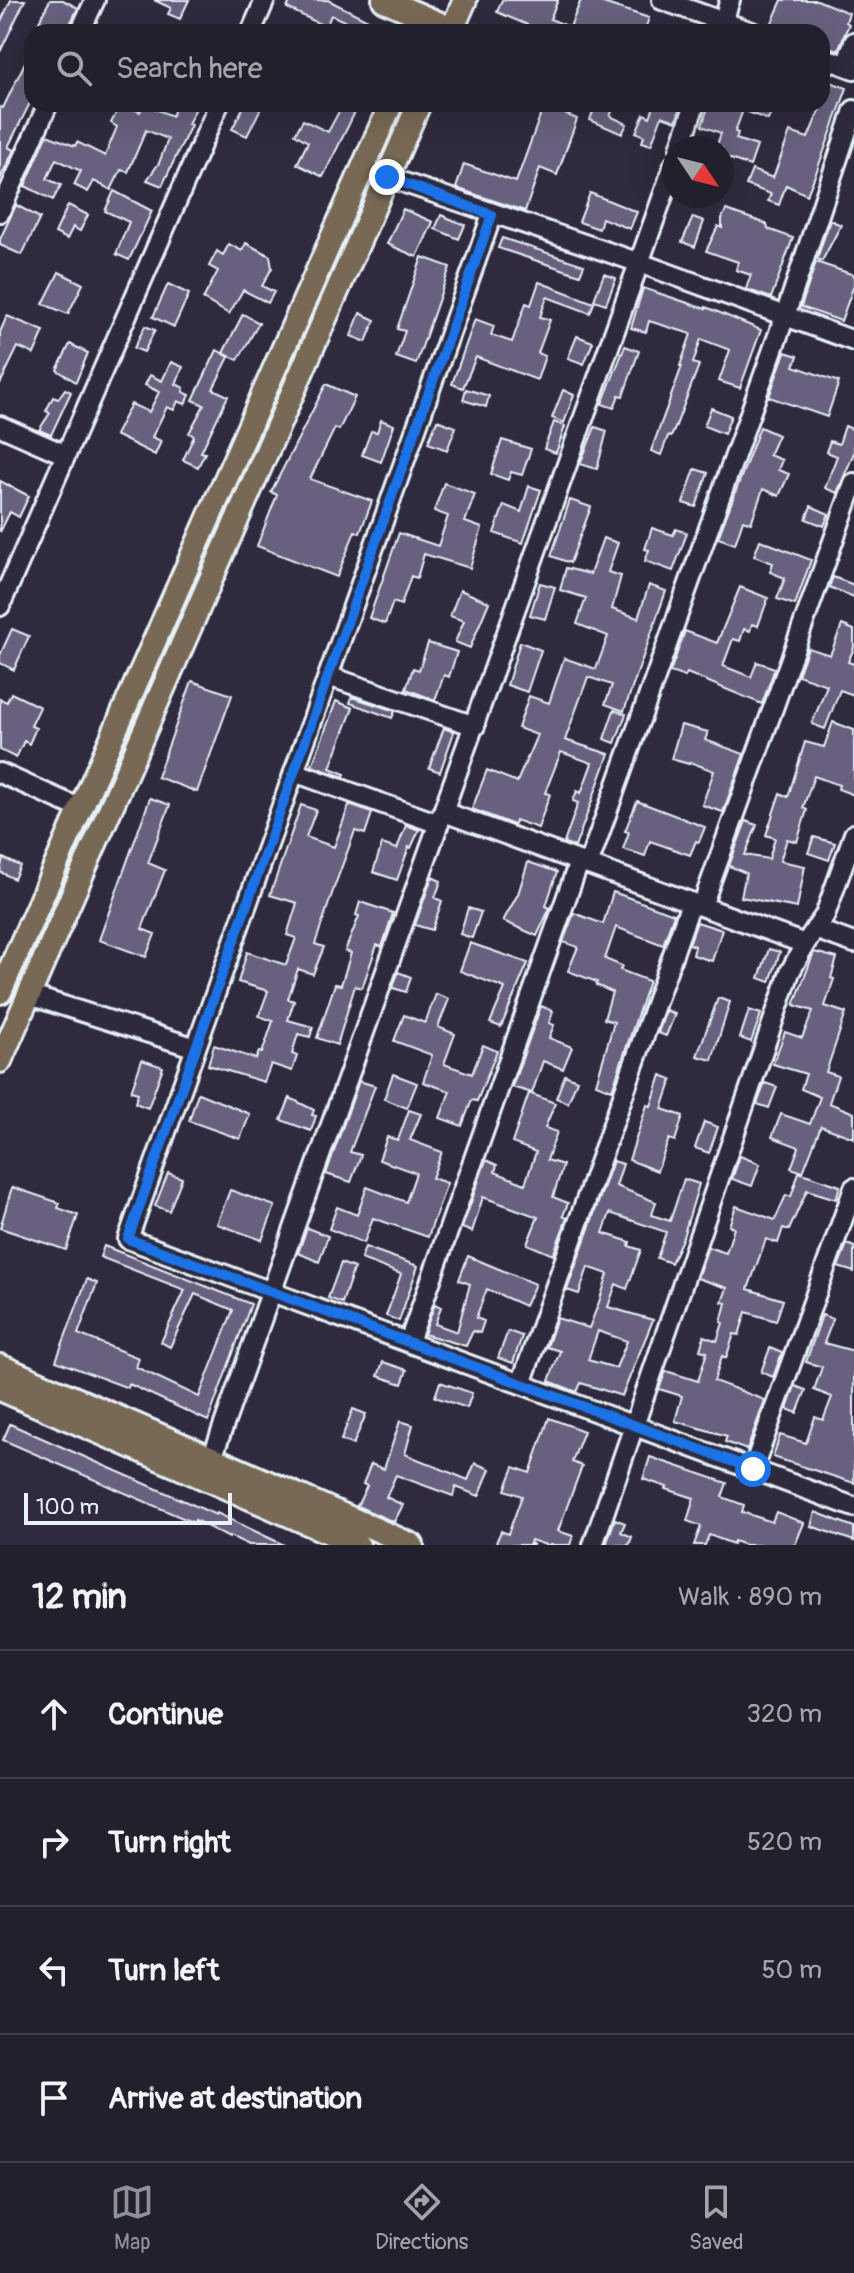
<!DOCTYPE html>
<meta charset="utf-8">
<style>
body{margin:0;font-family:Pangolin,sans-serif;background:#2f2d3a;color:#f1f3f6}
.compass{position:absolute;left:662px;top:136px;width:72px;height:72px;border-radius:50%;background:#23202e;box-shadow:0 8px 32px #0002;rotate:125deg}
.scale{position:absolute;left:24px;bottom:20px;width:208px;box-sizing:border-box;padding-left:8px;border:4px solid #e8f1f8;border-top:0;font-size:22px;line-height:28px;white-space:nowrap;color:#e8f1f8;-webkit-text-stroke:6px #2f2a3d;paint-order:stroke}
.stop{position:absolute;width:24px;height:24px;margin:-18px;border:6px solid #1a73e8;border-radius:50%;background:#fff}
.stop.end{background:#1a73e8;border-color:#fff;box-shadow:0 2px 8px #0008}
.list{margin:0;padding:0;list-style:none}
h2{display:flex;justify-content:space-between;align-items:center;height:104px;margin:0;padding:0 32px;font-size:34px}
h2 small{font-size:26px;font-weight:400;color:#a3a3aa}
.list li{display:grid;grid-template-columns:52px 1fr auto;gap:24px;align-items:center;box-sizing:border-box;height:128px;padding:0 32px;border-top:2px solid #403e4a}
.list b{display:block;font-size:30px;white-space:nowrap}
.list em{font-size:26px;font-style:normal;color:#a3a3aa}
.icon{flex:none;width:44px;height:44px;fill:none;stroke:currentColor;stroke-width:2;stroke-linecap:round;stroke-linejoin:round}
.map{position:relative;flex:none;width:854px;height:1545px;overflow:hidden}
.search{position:absolute;background:#23202e;box-shadow:0 8px 32px #0002;left:24px;right:24px;top:24px;height:88px;display:flex;align-items:center;gap:20px;box-sizing:border-box;padding:0 28px;border-radius:24px;color:#a3a3aa;font-size:30px}
.sheet{height:616px;background:#23202e}
nav{display:flex;justify-content:space-around;align-items:center;box-sizing:border-box;height:112px;border-top:2px solid #403e4a;background:#23202e;font-size:22px;color:#a3a3aa}
nav a{display:grid;justify-items:center;gap:4px}
nav .on{color:#8c9099}
.map>svg:first-child{display:block}
.building{fill:#67607e;stroke:#e8f1f8;stroke-width:2;fill-rule:evenodd}
.lines{fill:none;stroke-linecap:round;stroke-linejoin:round}
.minor-casing{stroke:#e8f1f8;stroke-width:24}
.major-casing{stroke:#e8f1f8;stroke-width:28}
.minor{stroke:#2f2a3d;stroke-width:18}
.major{stroke:#776954;stroke-width:22}
.route{stroke:#1a73e8;stroke-width:10}
</style>
<div class="map">
<svg width="854" height="1545" viewBox="0 0 854 1545">
<rect width="100%" height="100%" fill="#2f2a3d"/>
<filter id="ink" filterUnits="userSpaceOnUse"><feTurbulence type="fractalNoise" baseFrequency=".0125" numOctaves="2"/><feDisplacementMap in="SourceGraphic" scale="16" xChannelSelector="R" yChannelSelector="G"/><feConvolveMatrix kernelMatrix="1 2 1 2 8 2 1 2 1" color-interpolation-filters="sRGB"/></filter>
<g filter="url(#ink)">
<path class="building" d="M 11,0 L 25,0 L 0,52 L 0,23 Z
M 50,0 L 63,0 L 78,8 L 66,32 L 59,32 L 39,21 Z
M 154,0 L 189,0 L 180,19 L 168,14 L 171,8 Z
M 291,0 L 328,0 L 384,28 L 383,32 L 369,32 L 331,15 L 326,27 L 287,8 Z
M 502,0 L 558,0 L 550,19 L 570,27 L 581,0 L 594,0 L 649,18 L 644,32 L 544,32 L 497,12 Z
M 782,0 L 817,0 L 849,13 L 846,22 L 849,24 L 838,50 L 822,45 L 822,32 L 781,32 L 770,27 Z
M 32,48 L 32,99 L 8,147 L 14,150 L 0,179 L 0,107 L 3,108 Z
M 822,79 L 847,88 L 816,173 L 807,195 L 786,185 L 779,205 L 768,201 L 771,194 L 746,185 L 752,170 L 773,178 L 790,132 L 808,138 L 822,104 Z
M 121,104 L 140,112 L 144,104 L 172,116 L 177,104 L 198,104 L 188,124 L 191,125 L 162,186 L 147,180 L 159,163 L 168,139 L 146,130 L 128,172 L 121,170 L 111,190 L 94,181 L 88,192 L 74,185 L 81,171 L 56,159 L 47,179 L 61,185 L 53,200 L 25,186 L 47,135 L 75,146 L 77,142 L 105,156 L 117,127 L 111,123 Z
M 245,104 L 263,104 L 247,136 L 232,129 Z
M 343,104 L 359,104 L 323,177 L 297,164 L 308,142 L 295,134 L 303,120 L 328,132 Z
M 596,104 L 614,107 L 610,116 L 627,124 L 622,134 L 590,120 Z
M 655,104 L 682,104 L 676,121 L 662,116 L 651,145 L 642,142 L 644,136 L 636,132 L 644,114 L 650,117 Z
M 709,104 L 775,104 L 768,120 L 743,110 L 735,132 L 738,133 L 736,139 L 757,146 L 750,166 L 722,156 L 722,148 L 716,148 L 721,133 L 702,126 Z
M 544,105 L 577,119 L 557,175 L 540,168 L 525,211 L 456,188 L 464,164 L 516,182 Z
M 114,191 L 152,211 L 129,260 L 116,254 L 129,222 L 105,211 Z
M 590,193 L 637,212 L 630,229 L 602,218 L 599,229 L 579,222 Z
M 16,205 L 40,218 L 22,255 L 0,245 L 0,239 Z
M 68,205 L 88,215 L 80,231 L 73,227 L 67,239 L 55,233 Z
M 403,209 L 433,222 L 417,257 L 387,244 Z
M 726,210 L 767,224 L 768,229 L 793,238 L 771,298 L 746,289 L 751,275 L 736,270 L 738,262 L 706,251 L 718,226 L 722,228 L 722,218 Z
M 441,215 L 465,225 L 459,239 L 435,229 Z
M 693,217 L 704,221 L 695,247 L 682,242 Z
M 830,220 L 841,225 L 822,261 L 817,259 Z
M 502,238 L 584,265 L 580,275 L 498,248 Z
M 246,243 L 270,256 L 272,268 L 262,286 L 274,292 L 268,303 L 243,290 L 229,314 L 203,299 L 218,271 L 209,266 L 217,251 L 223,255 L 229,244 L 242,251 Z
M 422,257 L 450,267 L 416,364 L 396,357 L 405,331 L 397,329 Z
M 816,262 L 854,275 L 854,285 L 841,321 L 801,307 Z
M 59,272 L 83,284 L 68,314 L 43,304 Z
M 604,274 L 616,278 L 606,304 L 594,300 Z
M 539,282 L 594,303 L 590,313 L 547,297 L 540,317 L 550,320 L 538,353 L 545,356 L 537,380 L 476,357 L 463,388 L 452,384 L 475,319 L 494,326 L 491,335 L 512,342 L 526,303 L 531,305 Z
M 168,284 L 189,294 L 174,327 L 153,317 Z
M 643,288 L 706,309 L 706,307 L 761,330 L 740,388 L 719,381 L 730,350 L 701,339 L 693,363 L 699,365 L 675,428 L 671,437 L 668,436 L 661,455 L 651,451 L 682,366 L 680,366 L 691,334 L 649,321 L 646,332 L 631,328 Z
M 360,313 L 375,320 L 366,342 L 351,336 Z
M 243,314 L 259,323 L 238,360 L 223,353 Z
M 7,316 L 44,331 L 34,354 L 18,347 L 0,384 L 0,332 Z
M 145,326 L 155,330 L 144,352 L 134,348 Z
M 577,336 L 593,342 L 584,364 L 568,358 Z
M 70,344 L 88,353 L 76,382 L 57,370 Z
M 625,346 L 639,351 L 623,396 L 619,395 L 614,408 L 602,404 Z
M 217,350 L 229,357 L 213,389 L 228,396 L 201,452 L 205,453 L 198,467 L 183,460 L 194,436 L 189,433 L 204,405 L 193,400 Z
M 785,352 L 798,356 L 794,366 L 839,382 L 827,417 L 769,397 Z
M 171,362 L 183,367 L 176,384 L 184,388 L 183,392 L 190,395 L 185,404 L 178,401 L 174,410 L 167,407 L 152,437 L 161,441 L 155,455 L 115,435 L 131,404 L 149,412 L 159,392 L 145,385 L 150,375 L 162,381 Z
M 326,384 L 355,397 L 339,430 L 335,428 L 310,479 L 372,501 L 360,533 L 355,531 L 337,577 L 257,546 L 277,495 L 271,492 Z
M 65,389 L 71,392 L 51,435 L 39,430 L 50,413 L 46,411 L 53,397 L 58,399 Z
M 466,389 L 489,396 L 486,407 L 463,400 Z
M 563,390 L 574,395 L 564,423 L 552,418 Z
M 711,408 L 731,416 L 724,434 L 704,426 Z
M 381,420 L 394,425 L 381,462 L 362,455 L 371,431 L 377,432 Z
M 437,420 L 456,427 L 447,450 L 428,443 Z
M 554,422 L 565,426 L 556,453 L 544,449 Z
M 845,426 L 854,430 L 854,453 L 837,493 L 825,488 L 837,456 L 826,452 L 830,441 L 839,444 Z
M 595,427 L 607,431 L 597,469 L 580,464 Z
M 760,427 L 778,435 L 769,455 L 782,460 L 778,470 L 789,474 L 779,496 L 763,489 L 751,523 L 743,520 L 735,544 L 718,538 Z
M 502,440 L 531,449 L 522,475 L 511,472 L 508,480 L 491,474 Z
M 695,469 L 708,473 L 696,507 L 683,503 Z
M 0,481 L 29,496 L 19,517 L 10,512 L 0,532 Z
M 444,483 L 475,494 L 465,522 L 482,528 L 470,568 L 424,554 L 417,578 L 411,576 L 401,605 L 393,602 L 385,624 L 369,618 L 399,533 L 438,546 L 448,516 L 434,511 Z
M 529,486 L 541,490 L 523,543 L 494,533 L 504,505 L 521,512 Z
M 570,500 L 591,507 L 570,563 L 551,556 Z
M 811,506 L 829,514 L 824,526 L 806,519 Z
M 652,528 L 673,535 L 676,529 L 687,533 L 673,571 L 645,561 L 649,550 L 645,549 Z
M 603,538 L 618,543 L 608,572 L 621,576 L 612,609 L 638,618 L 649,585 L 666,591 L 624,711 L 605,704 L 612,685 L 588,677 L 565,740 L 609,754 L 575,847 L 564,843 L 578,803 L 573,801 L 577,791 L 581,793 L 592,763 L 561,752 L 545,793 L 550,794 L 538,828 L 515,820 L 514,825 L 472,809 L 487,770 L 517,782 L 537,735 L 518,728 L 529,696 L 549,703 L 564,658 L 596,669 L 608,636 L 577,624 L 586,598 L 560,590 L 566,568 L 590,574 Z
M 760,540 L 811,560 L 795,605 L 777,599 L 785,578 L 770,572 L 773,563 L 754,556 Z
M 833,577 L 854,585 L 854,597 L 829,587 Z
M 540,583 L 555,587 L 545,619 L 530,615 Z
M 740,587 L 768,598 L 758,626 L 752,624 L 750,631 L 744,629 L 740,641 L 733,639 L 723,666 L 751,677 L 757,662 L 775,668 L 762,704 L 687,673 L 685,677 L 670,672 L 685,631 L 717,643 Z
M 460,590 L 489,602 L 470,648 L 455,642 L 464,621 L 450,616 Z
M 842,625 L 854,630 L 854,648 L 848,662 L 854,664 L 854,695 L 840,690 L 825,729 L 812,724 L 827,685 L 798,675 L 808,648 L 830,655 Z
M 12,629 L 29,636 L 14,670 L 0,663 L 0,655 Z
M 520,642 L 541,650 L 527,692 L 507,685 Z
M 428,643 L 457,652 L 449,677 L 444,675 L 435,700 L 406,689 L 413,668 L 419,670 Z
M 192,681 L 232,695 L 197,792 L 157,777 Z
M 11,693 L 40,707 L 31,726 L 36,728 L 29,744 L 24,741 L 16,758 L 0,750 L 0,699 L 7,702 Z
M 352,697 L 395,711 L 392,718 L 350,703 Z
M 336,701 L 353,708 L 330,768 L 345,774 L 344,777 L 312,766 Z
M 614,710 L 626,714 L 615,743 L 604,739 Z
M 833,722 L 854,730 L 854,795 L 838,789 L 839,785 L 814,776 L 803,808 L 807,810 L 797,842 L 787,839 L 780,861 L 805,866 L 797,908 L 741,897 L 746,873 L 729,866 L 746,821 L 757,825 L 745,855 L 769,859 L 775,838 L 766,835 L 780,793 L 788,797 L 805,742 L 824,747 Z
M 681,725 L 708,732 L 705,740 L 744,754 L 723,812 L 702,805 L 714,771 L 690,762 L 689,764 L 671,759 Z
M 444,728 L 454,732 L 440,772 L 429,768 Z
M 150,798 L 170,805 L 148,863 L 165,870 L 142,929 L 155,934 L 146,957 L 99,940 Z
M 637,801 L 705,827 L 699,842 L 696,841 L 690,855 L 650,841 L 645,856 L 623,849 L 629,832 L 625,831 Z
M 301,805 L 316,810 L 306,837 L 334,847 L 349,805 L 372,813 L 365,834 L 355,831 L 335,885 L 315,944 L 324,947 L 313,974 L 298,969 L 288,999 L 294,1001 L 288,1020 L 313,1027 L 310,1037 L 298,1034 L 292,1054 L 297,1056 L 292,1071 L 271,1064 L 264,1082 L 208,1065 L 214,1045 L 256,1059 L 259,1052 L 262,1053 L 273,1021 L 259,1016 L 268,991 L 238,982 L 247,952 L 286,965 L 296,938 L 287,935 L 297,903 L 270,895 Z
M 406,825 L 419,830 L 411,848 L 409,847 L 397,880 L 373,872 L 382,844 L 397,849 Z
M 814,837 L 835,843 L 829,860 L 808,853 Z
M 3,858 L 20,866 L 14,879 L 0,872 Z
M 528,862 L 557,872 L 546,906 L 550,908 L 537,936 L 503,921 L 518,894 Z
M 432,877 L 441,881 L 435,898 L 442,901 L 432,930 L 415,925 Z
M 613,892 L 674,914 L 663,945 L 616,927 L 605,959 L 622,966 L 620,970 L 649,981 L 612,1090 L 596,1084 L 614,1022 L 604,1019 L 612,992 L 596,985 L 597,982 L 568,971 L 578,947 L 563,942 L 574,913 L 603,924 Z
M 360,902 L 393,913 L 382,947 L 377,945 L 362,988 L 355,986 L 337,1045 L 317,1038 L 335,984 L 341,985 L 351,953 L 345,951 L 359,916 L 356,915 Z
M 468,908 L 481,912 L 472,938 L 460,934 Z
M 697,922 L 722,930 L 712,961 L 693,955 L 695,946 L 689,944 Z
M 470,943 L 528,963 L 501,1027 L 490,1023 L 505,988 L 460,971 Z
M 769,949 L 780,952 L 770,982 L 759,978 Z
M 814,952 L 837,958 L 831,978 L 834,979 L 825,1006 L 846,1013 L 826,1072 L 838,1076 L 829,1103 L 854,1113 L 854,1138 L 821,1126 L 803,1172 L 791,1168 L 799,1147 L 772,1137 L 781,1114 L 810,1124 L 820,1097 L 801,1089 L 806,1074 L 773,1064 L 785,1032 L 802,1038 L 813,1011 L 794,1005 Z
M 398,972 L 411,977 L 406,992 L 393,988 Z
M 436,994 L 449,999 L 438,1027 L 455,1034 L 444,1064 L 472,1074 L 483,1045 L 497,1051 L 477,1101 L 472,1100 L 462,1126 L 440,1118 L 450,1091 L 423,1082 L 432,1055 L 394,1041 L 404,1015 L 425,1023 Z
M 718,998 L 730,1002 L 712,1060 L 697,1056 Z
M 541,1006 L 553,1011 L 549,1023 L 554,1025 L 549,1038 L 572,1047 L 563,1069 L 543,1061 L 532,1093 L 512,1087 Z
M 666,1010 L 675,1014 L 666,1036 L 658,1033 Z
M 749,1010 L 761,1014 L 751,1042 L 740,1038 Z
M 142,1060 L 163,1067 L 148,1108 L 135,1103 L 138,1093 L 131,1091 Z
M 393,1074 L 417,1083 L 407,1108 L 384,1099 Z
M 565,1075 L 577,1080 L 568,1103 L 556,1098 Z
M 661,1075 L 672,1079 L 662,1109 L 683,1116 L 675,1141 L 669,1139 L 657,1171 L 629,1160 L 647,1105 L 651,1106 Z
M 359,1081 L 375,1086 L 350,1152 L 361,1155 L 351,1182 L 326,1174 Z
M 765,1083 L 777,1087 L 769,1108 L 757,1104 Z
M 198,1093 L 250,1114 L 240,1139 L 189,1121 Z
M 529,1093 L 555,1103 L 545,1128 L 557,1132 L 547,1160 L 563,1165 L 553,1197 L 568,1203 L 563,1216 L 567,1218 L 553,1255 L 527,1244 L 538,1217 L 483,1197 L 472,1232 L 462,1228 L 486,1160 L 497,1165 L 495,1172 L 525,1184 L 536,1152 L 512,1143 Z
M 290,1098 L 314,1110 L 312,1115 L 316,1116 L 311,1131 L 281,1120 Z
M 409,1110 L 421,1114 L 410,1140 L 442,1152 L 432,1178 L 447,1183 L 428,1237 L 373,1218 L 364,1243 L 329,1229 L 337,1207 L 357,1215 L 367,1187 L 406,1202 L 416,1173 L 379,1160 L 387,1137 L 398,1140 Z
M 704,1122 L 718,1127 L 709,1153 L 695,1148 Z
M 740,1156 L 760,1164 L 752,1186 L 732,1179 Z
M 613,1161 L 623,1164 L 616,1186 L 656,1202 L 652,1215 L 670,1221 L 684,1179 L 699,1184 L 683,1237 L 671,1263 L 657,1258 L 666,1232 L 610,1213 L 603,1233 L 630,1242 L 629,1246 L 641,1250 L 627,1289 L 616,1284 L 608,1307 L 653,1320 L 622,1396 L 581,1383 L 577,1392 L 549,1381 L 560,1351 L 547,1347 L 557,1318 L 589,1328 L 599,1302 L 608,1274 L 588,1267 L 579,1294 L 567,1290 ZM 598,1331 L 627,1341 L 616,1368 L 588,1360 Z
M 799,1172 L 840,1186 L 836,1199 L 807,1190 L 789,1230 L 783,1228 L 778,1243 L 766,1239 L 748,1289 L 783,1300 L 776,1321 L 746,1312 L 739,1335 L 734,1334 L 726,1358 L 722,1356 L 714,1381 L 765,1400 L 747,1450 L 725,1442 L 727,1436 L 675,1421 L 682,1396 L 659,1389 L 666,1371 L 698,1381 L 707,1352 L 700,1350 L 704,1336 L 717,1341 L 723,1323 L 721,1322 L 726,1303 L 722,1302 L 727,1288 L 697,1278 L 708,1247 L 726,1253 L 734,1228 L 729,1226 L 736,1206 L 775,1220 L 786,1195 L 791,1197 Z
M 168,1173 L 182,1178 L 169,1211 L 155,1206 Z
M 12,1187 L 60,1203 L 58,1208 L 78,1215 L 66,1250 L 0,1228 Z
M 230,1190 L 275,1206 L 262,1240 L 217,1224 Z
M 307,1228 L 328,1236 L 319,1262 L 298,1253 Z
M 847,1244 L 854,1247 L 854,1272 L 838,1267 Z
M 104,1246 L 251,1304 L 208,1421 L 129,1384 L 128,1388 L 56,1361 L 87,1279 L 97,1283 L 78,1334 L 139,1358 L 136,1367 L 199,1397 L 233,1310 L 195,1294 L 170,1347 L 161,1342 L 185,1290 L 100,1257 Z
M 365,1247 L 418,1266 L 399,1321 L 386,1316 L 401,1274 L 361,1259 Z
M 468,1256 L 535,1284 L 525,1306 L 487,1289 L 476,1318 L 484,1321 L 480,1333 L 473,1331 L 466,1346 L 424,1334 L 435,1304 L 441,1307 L 435,1324 L 457,1332 L 470,1284 L 459,1280 Z
M 341,1263 L 354,1268 L 342,1303 L 328,1298 Z
M 822,1315 L 833,1319 L 824,1343 L 854,1351 L 854,1483 L 773,1457 L 780,1435 L 806,1443 L 815,1417 L 823,1420 L 832,1397 L 814,1390 L 822,1367 L 806,1362 Z
M 508,1331 L 522,1336 L 513,1363 L 498,1358 Z
M 770,1348 L 782,1353 L 773,1377 L 761,1372 Z
M 383,1362 L 407,1370 L 402,1384 L 378,1376 Z
M 440,1382 L 472,1393 L 467,1408 L 435,1397 Z
M 795,1386 L 806,1390 L 797,1413 L 787,1409 Z
M 353,1409 L 366,1414 L 353,1445 L 341,1440 Z
M 549,1418 L 584,1431 L 572,1462 L 582,1466 L 558,1531 L 573,1536 L 570,1545 L 546,1545 L 531,1540 L 530,1543 L 534,1545 L 495,1545 L 501,1531 L 508,1534 L 522,1496 L 505,1490 L 514,1467 L 530,1473 Z
M 400,1421 L 413,1425 L 405,1454 L 468,1480 L 475,1463 L 490,1469 L 479,1496 L 456,1487 L 453,1496 L 396,1475 L 386,1497 L 403,1505 L 394,1522 L 357,1506 L 367,1486 L 363,1484 L 371,1464 L 384,1469 Z
M 10,1424 L 216,1515 L 217,1513 L 284,1545 L 249,1545 L 230,1536 L 229,1538 L 195,1520 L 194,1523 L 3,1440 Z
M 650,1457 L 727,1483 L 722,1497 L 744,1505 L 742,1512 L 772,1522 L 776,1512 L 804,1523 L 795,1545 L 745,1545 L 734,1541 L 733,1544 L 709,1535 L 705,1545 L 694,1545 L 701,1526 L 687,1521 L 694,1498 L 666,1489 L 667,1487 L 643,1479 Z
M 815,1512 L 854,1527 L 854,1541 L 811,1526 Z
M 615,1519 L 625,1523 L 621,1532 L 632,1537 L 629,1545 L 606,1545 Z"/>
<g class="lines">
<g class="minor-casing">
<path id="minor" d="M 662,0 L 752,32
M 720,31 L 730,0
M 80,32 L 95,0
M 251,32 L 265,0
M 822,57 L 854,69
M 846,66 L 854,42
M 680,148 L 695,104
M 387,177 L 640,263 L 854,341
M 0,212 L 48,104
M 492,215 L 128,1239 L 854,1507
M 0,426 L 66,455
M 0,606 L 219,104
M 328,676 L 475,726
M 294,772 L 439,824
M 0,773 L 81,809
M 444,812 L 805,944
M 588,865 L 785,316 L 854,110
M 702,906 L 854,483
M 815,929 L 854,943
M 29,995 L 196,1048
M 409,1342 L 579,862
M 521,1384 L 691,903
M 212,1458 L 674,165
M 753,1469 L 854,1188
M 593,1545 L 790,972 L 805,944 L 825,915 L 854,834"/>
</g>
<g class="major-casing">
<path id="major" d="M 384,0 L 452,29
M 451,32 L 465,0
M 0,992 L 391,104
M 0,1061 L 419,104
M 0,1366 L 412,1545
M 0,1389 L 358,1545"/>
</g>
<use href="#minor" class="minor"/>
<use href="#major" class="major"/>
</g>
</g>
<g class="lines" filter="url(#ink)">
<path class="route" d="M 387,177 L 492,215 L 128,1239 L 753,1469"/>
</g>
</svg>
<svg class="compass" viewBox="-18 -18 36 36"><path d="M0-13l5 13h-10z" fill="#e53935"/><path d="M0 13l5-13h-10z" fill="#a3a3aa"/></svg>
<div class="scale">100 m</div>
<div class="stop" style="left:753px;top:1469px"></div>
<div class="stop end" style="left:387px;top:177px"></div>
<div class="search"><svg class="icon" aria-label="search" viewBox="0 0 24 24"><circle cx="10" cy="10" r="6"/><path d="M15 15l6 6"/></svg>Search here</div>
</div>
<section class="sheet">
<h2>12 min<small>Walk · 890 m</small></h2>
<ul class="list">
<li><svg class="icon" aria-label="ahead" viewBox="0 0 24 24"><path d="M12 20V5M6 11l6-6 6 6"/></svg><div><b>Continue</b></div><em>320 m</em></li>
<li><svg class="icon" aria-label="right" viewBox="0 0 24 24"><path d="M7 20v-9h11M14 6l5 5-5 5"/></svg><div><b>Turn right</b></div><em>520 m</em></li>
<li><svg class="icon" aria-label="left" viewBox="0 0 24 24"><path d="M17 20v-9H6M10 6l-5 5 5 5"/></svg><div><b>Turn left</b></div><em>50 m</em></li>
<li><svg class="icon" aria-label="arrive" viewBox="0 0 24 24"><path d="M6 21V4h12l-3 4 3 4H6"/></svg><div><b>Arrive at destination</b></div></li>
</ul>
</section>
<nav>
<a class="on"><svg class="icon" aria-label="map" viewBox="0 0 24 24"><path d="M3 6l6-2 6 2 6-2v14l-6 2-6-2-6 2zM9 4v14M15 6v14"/></svg>Map</a>
<a><svg class="icon" aria-label="directions" viewBox="0 0 24 24"><path d="M12 3l9 9-9 9-9-9zM9 14v-3h6M13 9l2 2-2 2"/></svg>Directions</a>
<a><svg class="icon" aria-label="saved" viewBox="0 0 24 24"><path d="M7 4h10v16l-5-4-5 4z"/></svg>Saved</a>
</nav>
